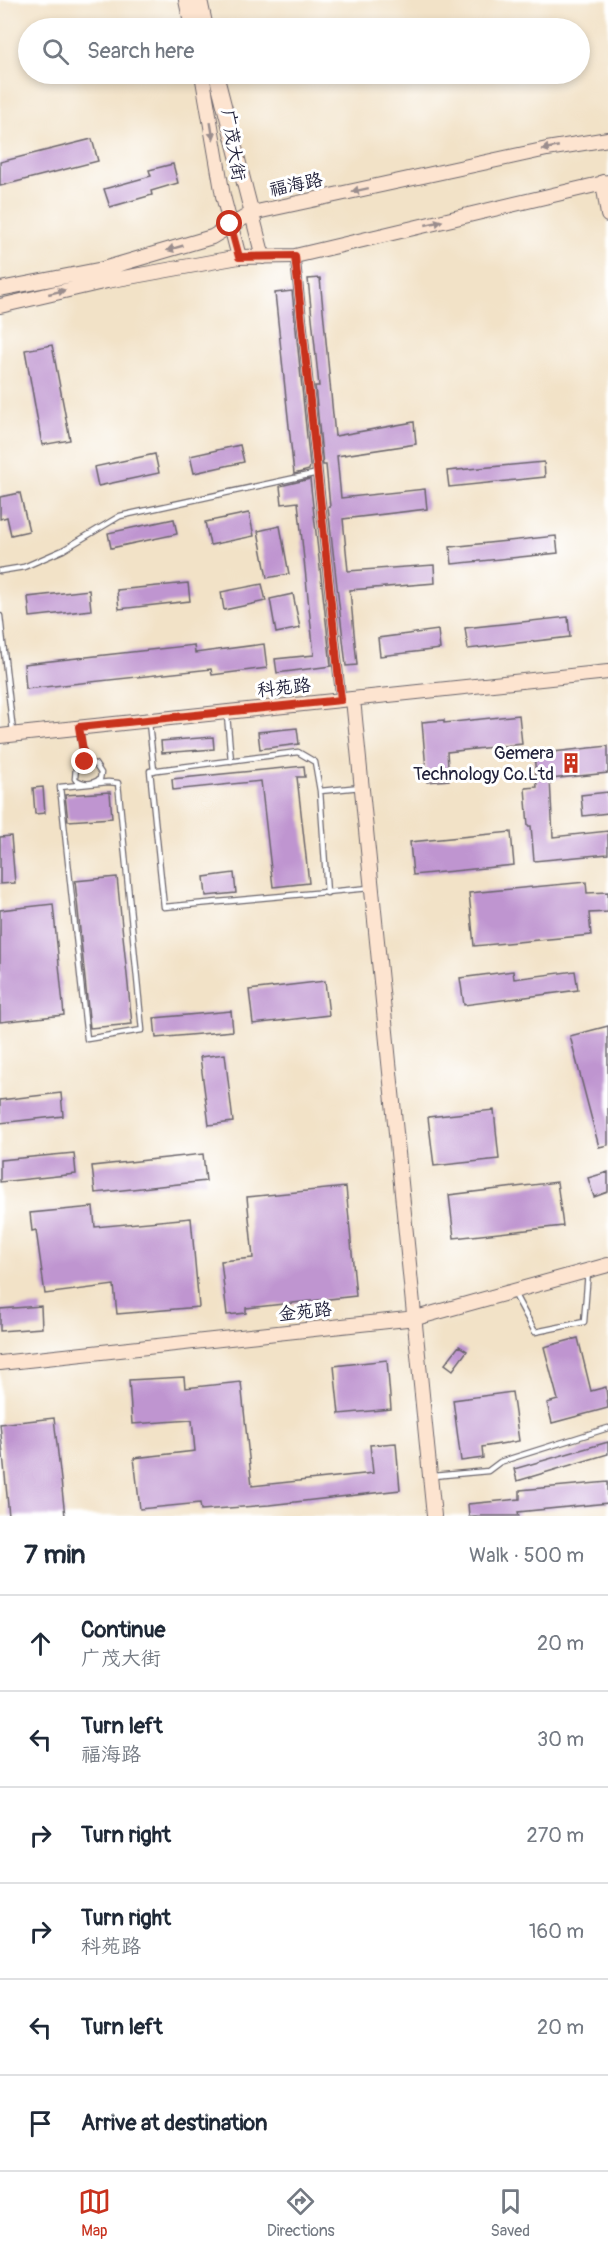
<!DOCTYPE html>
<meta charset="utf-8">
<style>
body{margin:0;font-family:Pangolin,"LXGW WenKai TC",sans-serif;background:#f2f2f3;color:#1f2937}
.stop{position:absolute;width:18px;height:18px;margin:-14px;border:4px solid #c8321e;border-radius:50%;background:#fff}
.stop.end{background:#c8321e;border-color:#fff;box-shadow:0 2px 6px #0008}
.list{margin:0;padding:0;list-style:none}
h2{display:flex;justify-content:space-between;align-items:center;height:78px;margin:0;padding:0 24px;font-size:26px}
h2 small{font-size:20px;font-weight:400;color:#747a83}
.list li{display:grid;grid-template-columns:39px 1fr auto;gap:18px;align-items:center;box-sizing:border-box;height:96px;padding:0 24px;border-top:2px solid #e0e1e3}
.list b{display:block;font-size:22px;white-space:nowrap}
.list p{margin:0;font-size:20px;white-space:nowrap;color:#747a83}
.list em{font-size:20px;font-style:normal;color:#747a83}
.icon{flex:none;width:33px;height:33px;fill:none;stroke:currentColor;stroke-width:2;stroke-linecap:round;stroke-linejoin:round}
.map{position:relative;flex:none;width:608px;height:1516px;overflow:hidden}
.search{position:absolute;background:#fff;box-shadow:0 3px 9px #0003;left:18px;right:18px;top:18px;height:66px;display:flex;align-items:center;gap:15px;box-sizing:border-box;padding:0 21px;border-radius:33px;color:#747a83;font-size:22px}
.sheet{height:654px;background:#fff}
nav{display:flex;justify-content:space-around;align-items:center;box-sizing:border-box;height:84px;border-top:2px solid #e0e1e3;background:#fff;font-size:16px;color:#747a83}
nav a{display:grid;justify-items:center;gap:3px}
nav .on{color:#c8321e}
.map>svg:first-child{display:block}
.building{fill:#bf95d0}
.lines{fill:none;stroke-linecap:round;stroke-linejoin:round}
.lane-casing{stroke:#6b656c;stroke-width:7}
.street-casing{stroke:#6b656c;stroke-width:11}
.secondary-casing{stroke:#6b656c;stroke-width:16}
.lane{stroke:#fff;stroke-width:4.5}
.street{stroke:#fff;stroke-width:9}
.secondary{stroke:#fde4d0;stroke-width:14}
.oneway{fill:#9a8d8d}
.route{stroke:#c8321e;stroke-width:8}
.labels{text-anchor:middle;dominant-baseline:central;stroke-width:6;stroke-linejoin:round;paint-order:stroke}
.street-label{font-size:18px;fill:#22223b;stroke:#fff}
.poi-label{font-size:18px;fill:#22223b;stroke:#fff;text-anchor:end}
</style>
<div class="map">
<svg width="608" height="1516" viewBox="0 0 608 1516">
<rect width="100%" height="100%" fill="#fff"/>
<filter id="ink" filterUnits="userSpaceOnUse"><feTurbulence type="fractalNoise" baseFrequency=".0167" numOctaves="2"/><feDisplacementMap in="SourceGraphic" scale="12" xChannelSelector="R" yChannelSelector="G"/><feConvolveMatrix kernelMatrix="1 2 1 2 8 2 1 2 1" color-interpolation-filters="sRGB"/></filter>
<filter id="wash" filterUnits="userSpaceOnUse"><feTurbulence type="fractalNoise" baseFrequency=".008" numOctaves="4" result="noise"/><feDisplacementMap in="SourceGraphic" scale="24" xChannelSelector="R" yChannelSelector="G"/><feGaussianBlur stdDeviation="1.35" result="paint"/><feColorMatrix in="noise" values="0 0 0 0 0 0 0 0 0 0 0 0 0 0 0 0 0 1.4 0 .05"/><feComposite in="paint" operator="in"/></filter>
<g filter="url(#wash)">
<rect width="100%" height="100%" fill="#f2e2c7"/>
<g id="blocks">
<path class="building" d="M 92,139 L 98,161 L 0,186 L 0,162 Z
M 173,164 L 178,183 L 151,191 L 152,195 L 110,207 L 104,189 L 151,176 L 149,170 Z
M 320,278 L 335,436 L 414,422 L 416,444 L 337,456 L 341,498 L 425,489 L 427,509 L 343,519 L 348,571 L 434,565 L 435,583 L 350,590 L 357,665 L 346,666 L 328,507 L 330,507 L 326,465 L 323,465 L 315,386 L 319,386 L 308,279 Z
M 292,291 L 310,466 L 309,470 L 294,474 L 275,293 Z
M 52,345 L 70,440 L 42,445 L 25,350 Z
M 240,445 L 244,462 L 194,473 L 190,456 Z
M 155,454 L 159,473 L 98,486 L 94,467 Z
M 544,462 L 545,477 L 449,487 L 447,471 Z
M 310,479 L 331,666 L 277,673 L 275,659 L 314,655 L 298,502 L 282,504 L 280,486 Z
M 20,493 L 29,531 L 11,535 L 7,517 L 0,519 L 0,497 Z
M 249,513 L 254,536 L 210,545 L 205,522 Z
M 174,519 L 177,534 L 111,548 L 108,533 Z
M 280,526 L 289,574 L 267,578 L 258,531 Z
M 556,536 L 558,553 L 452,564 L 450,547 Z
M 188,583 L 190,601 L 119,609 L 117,590 Z
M 262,584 L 266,601 L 224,610 L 221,592 Z
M 89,590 L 91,610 L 30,617 L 28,597 Z
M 293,594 L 300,628 L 276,633 L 270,599 Z
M 568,617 L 570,637 L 468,649 L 465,628 Z
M 438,630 L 440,649 L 380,656 L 378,638 Z
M 264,644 L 267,668 L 212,675 L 211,669 L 26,689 L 24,664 L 194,645 L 195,653 Z
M 519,715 L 522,744 L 447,752 L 449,780 L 427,782 L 422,722 L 444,720 L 444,723 Z
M 297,728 L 299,744 L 260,749 L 258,732 Z
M 213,737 L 214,749 L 162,753 L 161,741 Z
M 608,746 L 608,773 L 550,779 L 553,837 L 608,831 L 608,854 L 534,861 L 531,826 L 528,826 L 525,788 L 537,787 L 534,754 Z
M 304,766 L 305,777 L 297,777 L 309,883 L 273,887 L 261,781 L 173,790 L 172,779 Z
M 43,787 L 45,813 L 35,814 L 33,788 Z
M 110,792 L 112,818 L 68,821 L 65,795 Z
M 608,792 L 608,813 L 583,816 L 581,795 Z
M 511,832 L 514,865 L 413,875 L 410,842 Z
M 11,836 L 15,883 L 0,884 L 0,837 Z
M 234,873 L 236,893 L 206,896 L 204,877 Z
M 117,877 L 132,1024 L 90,1028 L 75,881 Z
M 586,882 L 587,893 L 608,892 L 608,912 L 589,913 L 591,935 L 474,946 L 469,893 Z
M 53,904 L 64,1015 L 0,1022 L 0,910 Z
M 513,971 L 514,979 L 575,971 L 578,990 L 464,1005 L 460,978 Z
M 325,981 L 329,1015 L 253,1024 L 249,990 Z
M 231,1011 L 233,1031 L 156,1038 L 154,1018 Z
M 608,1026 L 608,1145 L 599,1147 L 570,1036 Z
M 225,1054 L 233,1122 L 209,1125 L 200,1057 Z
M 61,1093 L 63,1116 L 0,1123 L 0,1100 Z
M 494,1110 L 499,1159 L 434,1166 L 428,1117 Z
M 74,1153 L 76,1174 L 0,1182 L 0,1160 Z
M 203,1154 L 206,1181 L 95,1193 L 92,1166 Z
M 608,1172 L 608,1192 L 594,1197 L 588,1178 Z
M 557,1182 L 563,1226 L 454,1238 L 449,1195 Z
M 346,1187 L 356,1296 L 246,1308 L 246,1313 L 227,1315 L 221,1261 L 253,1258 L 247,1197 Z
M 93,1207 L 95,1227 L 191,1218 L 199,1307 L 117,1314 L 114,1285 L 45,1294 L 36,1230 L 32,1231 L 30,1213 Z
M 41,1306 L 42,1328 L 0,1331 L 0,1309 Z
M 578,1338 L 591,1391 L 606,1387 L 608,1408 L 552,1423 L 547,1403 L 558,1400 L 544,1347 Z
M 459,1346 L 467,1351 L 453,1370 L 445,1364 Z
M 387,1360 L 391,1409 L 339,1414 L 334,1366 Z
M 184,1377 L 185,1388 L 241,1382 L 252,1486 L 373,1473 L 370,1445 L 396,1443 L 400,1490 L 269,1505 L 201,1510 L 200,1503 L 140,1509 L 134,1458 L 195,1451 L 192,1420 L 132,1424 L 129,1380 Z
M 512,1392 L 519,1441 L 482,1447 L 483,1458 L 461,1461 L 453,1400 Z
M 54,1418 L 65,1516 L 9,1516 L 0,1424 Z
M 608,1442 L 608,1454 L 517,1481 L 514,1469 Z
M 608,1482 L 608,1503 L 518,1512 L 519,1516 L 469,1516 L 468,1504 L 520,1499 L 520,1490 Z"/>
</g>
</g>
<g filter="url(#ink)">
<use href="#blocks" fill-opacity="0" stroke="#6b656c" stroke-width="1.5"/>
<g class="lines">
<g class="lane-casing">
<path id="lane" d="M 0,571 L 24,567 L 63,550 L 120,516 L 318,473
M 0,616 L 13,732
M 227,715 L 231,761
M 149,723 L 154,771
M 79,730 L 85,762
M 85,762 L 95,764 L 101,773 L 100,779 C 91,785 84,785 75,779 L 76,767 Z
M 108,782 L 118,783 L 142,1030 L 87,1039 L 60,787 Z
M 361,787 L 320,791 L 315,762 L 298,752 L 150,771 L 164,907 L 370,888
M 320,791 L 327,893
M 514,1293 L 535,1332 L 584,1322 L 588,1272
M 433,1476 L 488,1471 L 500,1462 L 608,1428"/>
</g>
<g class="street-casing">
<path id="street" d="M 295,256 L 341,700"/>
</g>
<g class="secondary-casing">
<path id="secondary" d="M 186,0 L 192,28
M 200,0 L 206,28
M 202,74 L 223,196 L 239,257
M 216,74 L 263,257
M 603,182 L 608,215
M 0,289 L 103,269 L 212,237 L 252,213 L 547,149 L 608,139
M 0,306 L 107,281 L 239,257 L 295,256 L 608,182
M 353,699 L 434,1516
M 0,736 L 608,672
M 0,1363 L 416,1318 L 608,1265"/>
</g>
<use href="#lane" class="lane"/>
<use href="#street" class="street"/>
<use href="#secondary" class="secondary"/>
</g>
<defs><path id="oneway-solid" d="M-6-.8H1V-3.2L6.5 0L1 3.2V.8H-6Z" transform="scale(1.5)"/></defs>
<g class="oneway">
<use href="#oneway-solid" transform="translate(212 131) rotate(81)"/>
<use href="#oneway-solid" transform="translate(550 148) rotate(169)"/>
<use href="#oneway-solid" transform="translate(360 190) rotate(168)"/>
<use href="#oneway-solid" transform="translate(434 223) rotate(-13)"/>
<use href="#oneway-solid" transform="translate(175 248) rotate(164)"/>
<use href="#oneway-solid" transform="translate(57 292) rotate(-13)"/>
</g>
</g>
<g class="lines" filter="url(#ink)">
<path class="route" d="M 85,762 L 79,727 L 341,700 L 295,256 L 239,257 L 230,224"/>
</g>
<defs>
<g id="building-bare" transform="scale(1.62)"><path d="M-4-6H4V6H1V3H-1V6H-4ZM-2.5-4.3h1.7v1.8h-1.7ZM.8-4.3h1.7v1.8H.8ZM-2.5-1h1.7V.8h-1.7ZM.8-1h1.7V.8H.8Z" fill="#c8321e" stroke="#fff" stroke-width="2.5" paint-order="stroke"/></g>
</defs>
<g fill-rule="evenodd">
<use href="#building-bare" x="571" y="763"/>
</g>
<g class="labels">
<g class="street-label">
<text transform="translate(233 145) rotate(81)">广茂大街</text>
<text transform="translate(296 185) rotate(-12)">福海路</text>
<text transform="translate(284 688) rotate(-6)">科苑路</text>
<text transform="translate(305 1312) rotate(-6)">金苑路</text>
</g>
<g class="poi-label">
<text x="554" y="753">Gemera<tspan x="554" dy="21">Technology Co.Ltd</tspan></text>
</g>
</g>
</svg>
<div class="stop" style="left:230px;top:224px"></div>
<div class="stop end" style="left:85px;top:762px"></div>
<div class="search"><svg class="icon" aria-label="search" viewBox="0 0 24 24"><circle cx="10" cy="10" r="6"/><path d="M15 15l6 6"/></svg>Search here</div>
</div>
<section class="sheet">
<h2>7 min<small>Walk · 500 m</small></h2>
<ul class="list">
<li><svg class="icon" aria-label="ahead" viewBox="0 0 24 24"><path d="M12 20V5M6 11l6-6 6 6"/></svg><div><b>Continue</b><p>广茂大街</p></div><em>20 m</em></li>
<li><svg class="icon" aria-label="left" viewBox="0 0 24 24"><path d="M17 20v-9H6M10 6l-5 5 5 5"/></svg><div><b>Turn left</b><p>福海路</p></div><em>30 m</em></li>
<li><svg class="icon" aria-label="right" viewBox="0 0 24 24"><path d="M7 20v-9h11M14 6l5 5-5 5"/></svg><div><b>Turn right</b></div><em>270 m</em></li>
<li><svg class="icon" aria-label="right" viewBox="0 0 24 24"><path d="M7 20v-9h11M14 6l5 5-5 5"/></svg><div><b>Turn right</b><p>科苑路</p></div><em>160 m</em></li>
<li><svg class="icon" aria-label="left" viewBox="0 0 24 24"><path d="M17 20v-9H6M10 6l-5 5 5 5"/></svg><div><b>Turn left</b></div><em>20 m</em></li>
<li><svg class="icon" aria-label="arrive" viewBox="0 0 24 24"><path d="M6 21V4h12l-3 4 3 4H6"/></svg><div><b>Arrive at destination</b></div></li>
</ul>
</section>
<nav>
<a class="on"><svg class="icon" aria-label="map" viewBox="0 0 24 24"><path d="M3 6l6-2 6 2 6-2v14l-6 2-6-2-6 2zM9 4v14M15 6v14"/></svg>Map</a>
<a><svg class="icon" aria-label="directions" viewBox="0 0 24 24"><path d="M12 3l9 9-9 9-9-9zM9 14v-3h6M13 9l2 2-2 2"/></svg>Directions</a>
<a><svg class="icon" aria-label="saved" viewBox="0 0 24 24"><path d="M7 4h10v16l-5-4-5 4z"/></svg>Saved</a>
</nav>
